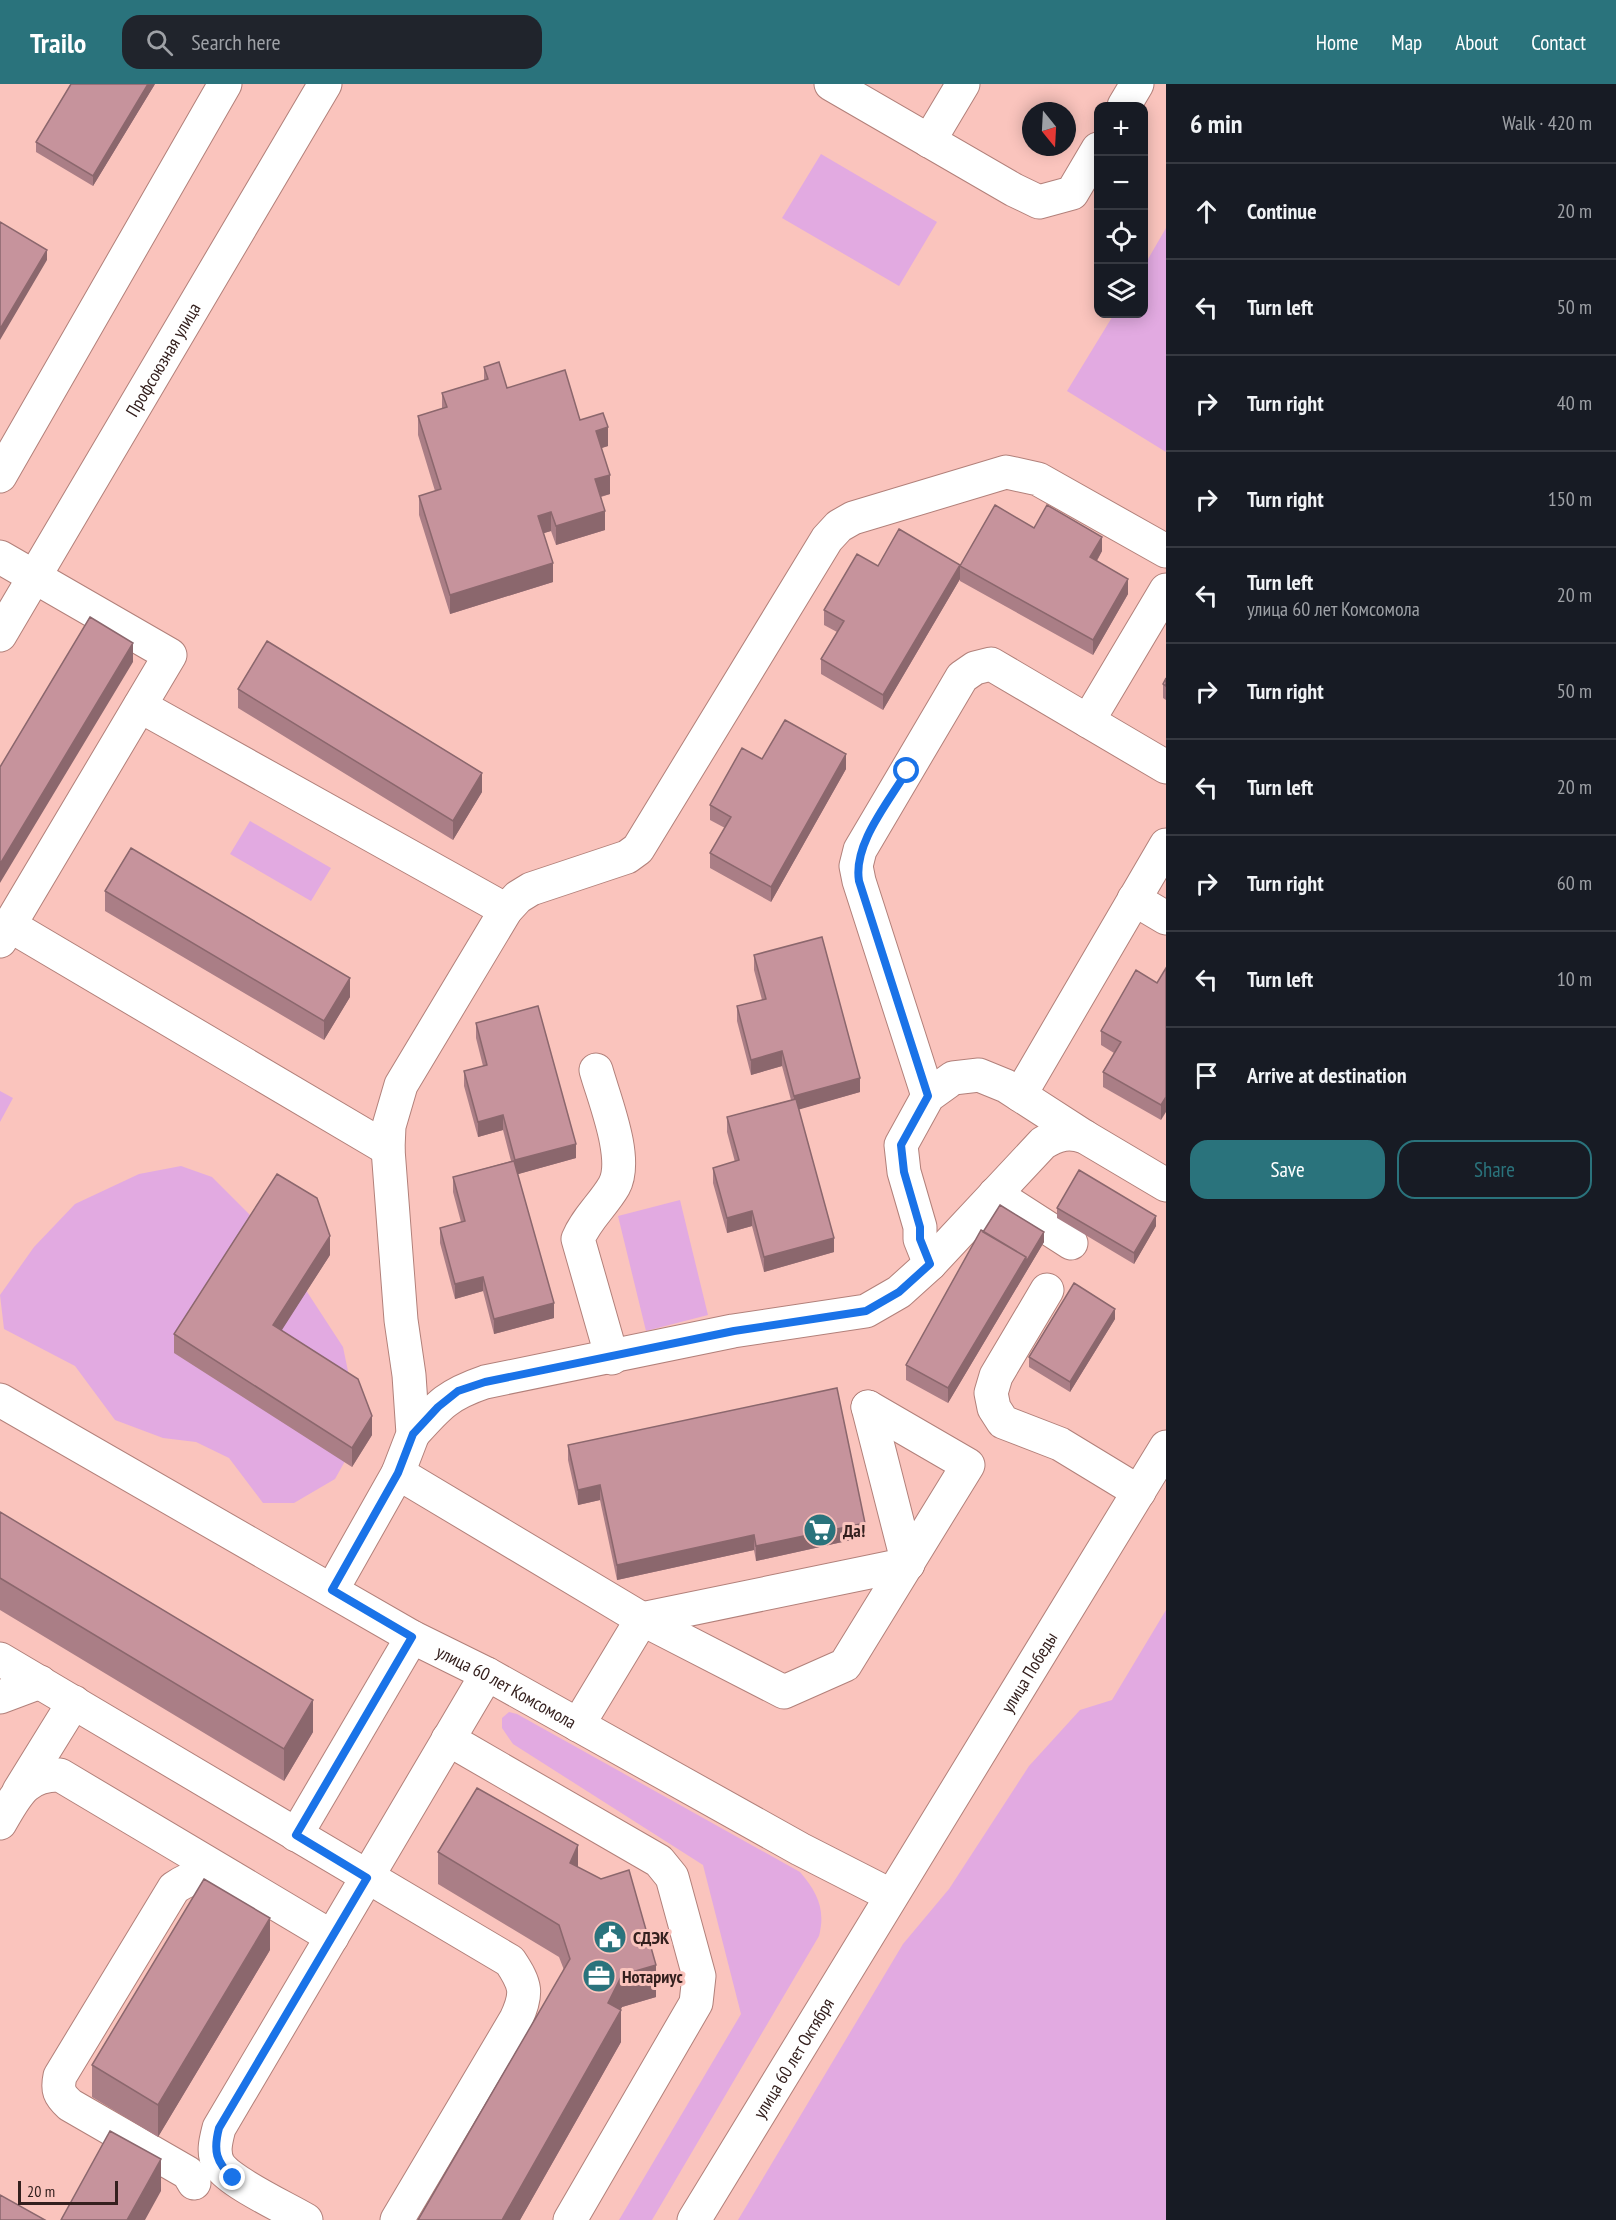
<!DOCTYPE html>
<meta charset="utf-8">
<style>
body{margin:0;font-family:"PT Sans Narrow",sans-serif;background:#20242c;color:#f1f3f6}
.controls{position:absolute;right:18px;top:18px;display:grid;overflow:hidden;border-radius:12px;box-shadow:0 3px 15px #0003}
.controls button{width:54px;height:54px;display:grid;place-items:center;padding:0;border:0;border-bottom:2px solid #363941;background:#171b24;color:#f1f3f6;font:30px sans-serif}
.compass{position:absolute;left:1022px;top:18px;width:54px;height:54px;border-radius:50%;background:#171b24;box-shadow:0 3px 15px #0003;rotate:162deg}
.scale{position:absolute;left:18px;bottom:15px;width:100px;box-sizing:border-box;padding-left:6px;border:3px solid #34201e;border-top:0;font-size:16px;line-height:21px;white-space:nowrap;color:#34201e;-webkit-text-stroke:4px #fac4bd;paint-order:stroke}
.stop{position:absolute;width:18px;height:18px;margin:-14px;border:4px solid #1a73e8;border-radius:50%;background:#fff}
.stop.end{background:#1a73e8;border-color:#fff;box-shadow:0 2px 6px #0008}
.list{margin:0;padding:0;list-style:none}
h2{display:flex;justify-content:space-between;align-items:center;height:78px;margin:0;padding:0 24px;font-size:26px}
h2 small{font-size:20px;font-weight:400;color:#9ea1a6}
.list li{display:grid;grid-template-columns:39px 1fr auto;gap:18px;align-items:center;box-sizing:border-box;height:96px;padding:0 24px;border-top:2px solid #363941}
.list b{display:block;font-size:22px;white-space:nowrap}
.list p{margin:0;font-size:20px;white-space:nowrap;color:#9ea1a6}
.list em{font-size:20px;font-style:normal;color:#9ea1a6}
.actions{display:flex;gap:12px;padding:18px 24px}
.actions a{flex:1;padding:14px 0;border:2px solid #2a737c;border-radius:18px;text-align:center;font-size:21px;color:#2a737c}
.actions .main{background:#2a737c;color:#fff}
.icon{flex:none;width:33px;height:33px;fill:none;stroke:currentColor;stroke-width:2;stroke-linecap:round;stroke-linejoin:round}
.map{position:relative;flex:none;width:1166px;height:2136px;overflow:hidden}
header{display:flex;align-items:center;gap:36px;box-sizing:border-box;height:84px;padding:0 30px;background:#2a737c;color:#fff}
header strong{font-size:28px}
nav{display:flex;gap:33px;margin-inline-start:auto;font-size:21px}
.search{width:420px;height:54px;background:#20242c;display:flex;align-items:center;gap:15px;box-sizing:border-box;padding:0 21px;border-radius:18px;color:#9ea1a6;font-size:22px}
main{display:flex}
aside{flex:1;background:#171b24}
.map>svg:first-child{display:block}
.green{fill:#e2aae1}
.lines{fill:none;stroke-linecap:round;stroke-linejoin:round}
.minor-casing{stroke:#b2807a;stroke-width:35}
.minor{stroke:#fff;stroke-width:33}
.wall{fill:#aa7e86}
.shaded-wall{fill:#8b676d}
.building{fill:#c6939c;stroke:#8b676d;stroke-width:1.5}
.route{stroke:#1a73e8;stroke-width:8}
.labels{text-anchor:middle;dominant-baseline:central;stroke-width:6;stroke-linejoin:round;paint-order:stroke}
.street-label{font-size:18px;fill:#34201e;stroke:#fac4bd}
.poi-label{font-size:18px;font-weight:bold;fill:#34201e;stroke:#fac4bd;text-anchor:start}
</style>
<header>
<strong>Trailo</strong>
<div class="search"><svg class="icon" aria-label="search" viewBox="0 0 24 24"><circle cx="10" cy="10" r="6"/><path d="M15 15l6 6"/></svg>Search here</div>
<nav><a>Home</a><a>Map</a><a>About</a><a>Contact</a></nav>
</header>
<main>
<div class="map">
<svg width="1166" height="2136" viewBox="0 0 1166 2136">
<rect width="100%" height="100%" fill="#fac4bd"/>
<path class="green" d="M 821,70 L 937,138 L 899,202 L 782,134 Z
M 1166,144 L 1166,368 L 1067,307 L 1114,230 L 1144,230 L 1144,182 Z
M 250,737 L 331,784 L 311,817 L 230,770 Z
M 0,1007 L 13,1014 L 0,1038 Z
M 181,1082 L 212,1093 L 270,1151 L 343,1263 L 355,1321 L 354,1361 L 335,1395 L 294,1419 L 263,1419 L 229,1374 L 196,1358 L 163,1354 L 115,1336 L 75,1282 L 4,1245 L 0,1211 L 34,1163 L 75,1120 L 139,1090 Z
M 680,1116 L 708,1231 L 646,1247 L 618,1132 Z
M 1166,1526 L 1166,2136 L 738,2136 L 903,1860 L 949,1805 L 1029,1682 L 1080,1626 L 1112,1616 Z
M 509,1628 L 517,1630 L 800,1788 C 817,1808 826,1825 819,1852 L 652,2136 L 619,2136 L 741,1930 L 703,1781 L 513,1660 L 502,1644 L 502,1634 Z"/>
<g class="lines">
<g class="minor-casing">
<g id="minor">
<path d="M 831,0 L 1014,106 L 1039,118 L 1072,109 L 1098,65"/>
<path d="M 1124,22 L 1137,0"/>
<path d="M 929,57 L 963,0"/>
<path d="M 0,392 L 225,0"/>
<path d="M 0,473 L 170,571 L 0,857"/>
<path id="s1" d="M 0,551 L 325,0"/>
<path d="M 140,622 L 506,826"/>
<path d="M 1088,637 L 1166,506"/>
<path d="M 1134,815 L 1166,834"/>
<path d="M 9,841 L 388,1065"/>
<path d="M 596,986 C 604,1015 629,1075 614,1102 C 603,1121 586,1135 578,1155 L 612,1274"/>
<path d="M 1020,1011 L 1166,761"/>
<path d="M 928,1012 L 859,797 L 856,782 L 860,766 L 962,593 L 975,584 L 991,580 L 1166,683"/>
<path d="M 995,1110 L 1071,1159"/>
<path d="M 930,1180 L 920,1155 L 920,1143 L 904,1088 L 901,1061 L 928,1012 L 953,994 L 979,991 L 1006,1002 L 1085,1053"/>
<path d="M 1047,1206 L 996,1292 L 991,1309 L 994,1324 L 1003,1338 L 1060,1360 L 1139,1408"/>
<path id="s2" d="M 0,1316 L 412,1553 L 487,1590 L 800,1765 L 890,1811"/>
<path d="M 868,1323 L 908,1480"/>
<path d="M 413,1350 C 439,1321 447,1311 485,1298 L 733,1247 L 866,1227 L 899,1208 L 930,1180 L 1043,1059 C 1058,1050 1069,1047 1085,1053 L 1166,1101"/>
<path d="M 398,1389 L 642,1535 L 578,1641"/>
<path d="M 332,1506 L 398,1389 L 413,1350 L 409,1291 L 401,1236 L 388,1065 L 389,1042 L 401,1001 L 506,826 L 518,813 L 531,805 L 627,773 L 638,765 L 827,455 L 839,442 L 853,434 L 1006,388 L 1038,395 L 1166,467"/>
<path d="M 642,1535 L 784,1608 L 845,1581 L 968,1381 L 868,1323"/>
<path d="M 642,1535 L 908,1480"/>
<path d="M 0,1575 L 510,1877 C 526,1901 528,1909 516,1935 L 397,2136"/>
<path d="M 0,1613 L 40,1598"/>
<path d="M 448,1655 L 659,1777 L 672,1793 L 699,1892 L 696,1919 L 570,2136"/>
<path d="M 19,1707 L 74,1618"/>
<path d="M 0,1739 C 16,1712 25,1690 60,1691 L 332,1853"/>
<path d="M 296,1751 L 412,1553"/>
<path d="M 194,2099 L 188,2089 L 70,2021 C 59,2011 57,2006 60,1992 L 174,1804 C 193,1791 209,1788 232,1794"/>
<path d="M 306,2136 C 286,2124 231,2099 219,2081 C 212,2069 216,2056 219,2044 L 487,1590"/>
<path id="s3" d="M 694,2136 L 1166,1363"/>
</g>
</g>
<use href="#minor" class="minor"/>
</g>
<path class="wall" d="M 155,0 L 93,102 L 36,68 L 36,58 Z
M 484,283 L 507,304 L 580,336 L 608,362 L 601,364 L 610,410 L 601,413 L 605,446 L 556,461 L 551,447 L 543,449 L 553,498 L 450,530 L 419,431 L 419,412 L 435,407 L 418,351 L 418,332 L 442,325 L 442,309 L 484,296 Z
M 1034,444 L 1102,467 L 1097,477 L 1128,510 L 1093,571 L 960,497 L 960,482 Z
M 878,482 L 960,495 L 883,626 L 821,590 L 821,575 L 837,548 L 824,541 L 824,526 Z
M 1166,594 L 1166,616 L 1163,614 L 1163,600 Z
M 238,605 L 482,708 L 453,756 L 238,624 Z
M 762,675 L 846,685 L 771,818 L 710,784 L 710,769 L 725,744 L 710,736 L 710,721 Z
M 105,807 L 350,913 L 324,956 L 105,827 Z
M 754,871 L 860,1008 L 799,1025 L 834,1168 L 764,1188 L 752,1142 L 727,1149 L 713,1099 L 713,1084 L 735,1078 L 727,1048 L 727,1033 L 791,1016 L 782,982 L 751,991 L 737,937 L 737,922 L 762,916 L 754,886 Z
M 1166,884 L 1161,1036 L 1103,1003 L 1103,988 L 1114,969 L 1101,961 L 1101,947 L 1157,899 Z
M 476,939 L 576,1074 L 518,1090 L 554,1234 L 494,1250 L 483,1207 L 455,1215 L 440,1159 L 440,1144 L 461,1138 L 453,1108 L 453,1093 L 511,1077 L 503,1046 L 478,1053 L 464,1002 L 464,987 L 483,982 L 476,954 Z
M 1057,1124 L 1156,1142 L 1134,1180 L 1057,1134 Z
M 983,1148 L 1044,1158 L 948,1319 L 906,1296 L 906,1281 Z
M 330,1171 L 281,1246 L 372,1351 L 352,1383 L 174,1269 L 174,1250 Z
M 1115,1235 L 1070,1308 L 1029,1283 L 1029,1273 Z
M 568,1361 L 865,1453 L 756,1477 L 754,1466 L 617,1496 L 600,1416 L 578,1421 L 568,1376 Z
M 0,1428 L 313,1648 L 284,1697 L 0,1526 Z
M 438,1768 L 578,1783 L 656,1913 L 622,1923 L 620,1926 L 621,1958 L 520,2136 L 418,2136 L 564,1886 L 559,1873 L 438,1800 Z
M 270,1866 L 158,2053 L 92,2013 L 92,1981 Z"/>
<path class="shaded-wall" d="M 148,0 L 155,0 L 93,102 L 93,92 Z
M 47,166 L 47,176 L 0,256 L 0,245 Z
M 608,343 L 608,362 L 596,366 L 596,347 Z
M 610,391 L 610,410 L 595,414 L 595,395 Z
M 605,427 L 605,446 L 556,461 L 556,442 Z
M 551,428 L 551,447 L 538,451 L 538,432 Z
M 1102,453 L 1102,467 L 1090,488 L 1090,473 Z
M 553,479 L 553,498 L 450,530 L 450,511 Z
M 960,481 L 960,495 L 883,626 L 883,611 Z
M 1128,495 L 1128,510 L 1093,571 L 1093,556 Z
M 133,559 L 133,578 L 0,799 L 0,780 Z
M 846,670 L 846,685 L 771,818 L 771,803 Z
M 482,689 L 482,708 L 453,756 L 453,737 Z
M 350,894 L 350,913 L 324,956 L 324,937 Z
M 782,967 L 782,982 L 751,991 L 751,976 Z
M 860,994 L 860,1008 L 794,1027 L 794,1012 Z
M 1166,1013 L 1166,1028 L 1161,1036 L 1161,1021 Z
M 503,1031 L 503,1046 L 478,1053 L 478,1038 Z
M 576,1060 L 576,1074 L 515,1091 L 515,1076 Z
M 752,1127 L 752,1142 L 727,1149 L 727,1134 Z
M 1156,1132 L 1156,1142 L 1134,1180 L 1134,1169 Z
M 1044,1148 L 1044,1158 L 948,1319 L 948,1304 L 1026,1173 Z
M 330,1152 L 330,1171 L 273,1260 L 273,1241 Z
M 834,1154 L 834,1168 L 764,1188 L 764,1173 Z
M 483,1193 L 483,1207 L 455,1215 L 455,1200 Z
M 554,1219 L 554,1234 L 494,1250 L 494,1235 Z
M 1115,1225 L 1115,1235 L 1070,1308 L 1070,1298 Z
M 372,1332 L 372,1351 L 352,1383 L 352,1364 Z
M 600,1401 L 600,1416 L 578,1421 L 578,1406 Z
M 865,1439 L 865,1453 L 756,1477 L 756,1462 Z
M 754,1451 L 754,1466 L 617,1496 L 617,1481 Z
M 313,1616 L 313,1648 L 284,1697 L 284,1665 Z
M 578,1761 L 578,1793 L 570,1779 Z
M 270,1834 L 270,1866 L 158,2053 L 158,2021 Z
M 656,1881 L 656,1913 L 622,1923 L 616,1935 L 621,1926 L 621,1958 L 520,2136 L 502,2136 L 622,1891 Z
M 161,2075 L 161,2107 L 145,2136 L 127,2136 Z"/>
<path class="building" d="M 71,0 L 148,0 L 93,92 L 36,58 Z
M 0,138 L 47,166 L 0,245 Z
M 499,278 L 507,304 L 565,286 L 580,336 L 603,329 L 608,343 L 596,347 L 610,391 L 595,395 L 605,427 L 556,442 L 551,428 L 538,432 L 553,479 L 450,511 L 419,412 L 441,405 L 418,332 L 447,323 L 442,309 L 488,295 L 484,283 Z
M 995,421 L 1034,444 L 1047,421 L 1102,453 L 1090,473 L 1128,495 L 1093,556 L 960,482 Z
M 899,445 L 960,481 L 883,611 L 821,575 L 844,537 L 824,526 L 857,470 L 878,482 Z
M 90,533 L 133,559 L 0,780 L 0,683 Z
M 267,557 L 482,689 L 453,737 L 238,605 Z
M 1166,594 L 1166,602 L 1163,600 Z
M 785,636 L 846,670 L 771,803 L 710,769 L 731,733 L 710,721 L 742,664 L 762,675 Z
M 131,764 L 350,894 L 324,937 L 105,807 Z
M 822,853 L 860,994 L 794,1012 L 782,967 L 751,976 L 737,922 L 766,915 L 754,871 Z
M 1166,884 L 1166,1013 L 1161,1021 L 1103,988 L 1121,958 L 1101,947 L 1136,886 L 1157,899 Z
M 538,922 L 576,1060 L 515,1076 L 503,1031 L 478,1038 L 464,987 L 487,981 L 476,939 Z
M 796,1015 L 834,1154 L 764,1173 L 752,1127 L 727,1134 L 713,1084 L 739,1076 L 727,1033 Z
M 514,1077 L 554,1219 L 494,1235 L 483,1193 L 455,1200 L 440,1144 L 465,1137 L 453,1093 Z
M 1079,1086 L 1156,1132 L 1134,1169 L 1057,1124 Z
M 277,1090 L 317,1114 L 330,1152 L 273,1241 L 358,1295 L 372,1332 L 352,1364 L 174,1250 Z
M 1000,1121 L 1044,1148 L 1026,1178 L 1026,1173 L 983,1148 Z
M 981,1146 L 1026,1173 L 948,1304 L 906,1281 Z
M 1074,1199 L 1115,1225 L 1070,1298 L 1029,1273 Z
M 837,1304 L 865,1439 L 756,1462 L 754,1451 L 617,1481 L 600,1401 L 578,1406 L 568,1361 Z
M 0,1428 L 313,1616 L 284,1665 L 0,1494 Z
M 477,1704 L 578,1761 L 570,1779 L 601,1795 L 629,1786 L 656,1881 L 622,1891 L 608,1919 L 621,1926 L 502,2136 L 418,2136 L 570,1875 L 559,1841 L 438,1768 Z
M 204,1795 L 270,1834 L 158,2021 L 92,1981 Z
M 110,2047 L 161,2075 L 127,2136 L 61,2136 Z
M 0,2111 L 45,2136 L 0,2136 Z"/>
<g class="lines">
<path class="route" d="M 233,2094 C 216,2078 213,2067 219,2044 L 367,1794 L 296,1751 L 412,1553 L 332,1506 L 398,1389 L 413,1350 L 438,1323 L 458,1307 L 485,1298 L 734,1247 L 866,1227 L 899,1208 L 930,1180 L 920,1155 L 920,1143 L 904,1088 L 901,1061 L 928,1012 L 859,797 C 853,760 888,719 907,687"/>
</g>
<defs>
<g id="supermarket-disc" transform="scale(1.725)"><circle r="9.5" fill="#2a737c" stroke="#fac4bd"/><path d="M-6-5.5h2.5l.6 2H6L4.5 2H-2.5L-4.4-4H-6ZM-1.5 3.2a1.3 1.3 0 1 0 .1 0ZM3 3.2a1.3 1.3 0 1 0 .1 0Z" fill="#fff"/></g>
<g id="civic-disc" transform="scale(1.725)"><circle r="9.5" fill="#2a737c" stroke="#fac4bd"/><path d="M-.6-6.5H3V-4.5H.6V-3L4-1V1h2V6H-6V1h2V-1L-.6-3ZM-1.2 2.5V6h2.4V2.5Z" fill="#fff"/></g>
<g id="office-disc" transform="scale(1.725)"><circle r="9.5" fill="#2a737c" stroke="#fac4bd"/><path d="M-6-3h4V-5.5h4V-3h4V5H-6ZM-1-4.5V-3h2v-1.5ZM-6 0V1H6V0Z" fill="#fff"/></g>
</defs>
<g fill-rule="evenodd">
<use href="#supermarket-disc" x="820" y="1446"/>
<use href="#civic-disc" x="610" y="1853"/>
<use href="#office-disc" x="599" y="1892"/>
</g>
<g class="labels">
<g class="street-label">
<text stroke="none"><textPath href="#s1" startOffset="320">Профсоюзная улица</textPath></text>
<text stroke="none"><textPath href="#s3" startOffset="642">улица Победы</textPath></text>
<text stroke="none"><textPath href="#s2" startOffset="582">улица 60 лет Комсомола</textPath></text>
<text stroke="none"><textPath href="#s3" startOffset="190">улица 60 лет Октября</textPath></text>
</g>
<g class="poi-label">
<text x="843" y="1446">Да!</text>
<text x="633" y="1853">СДЭК</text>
<text x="622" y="1892">Нотариус</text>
</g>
</g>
</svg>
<div class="controls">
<button>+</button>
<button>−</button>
<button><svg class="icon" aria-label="locate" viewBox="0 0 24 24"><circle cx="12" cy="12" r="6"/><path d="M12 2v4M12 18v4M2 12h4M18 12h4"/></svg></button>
<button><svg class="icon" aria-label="layers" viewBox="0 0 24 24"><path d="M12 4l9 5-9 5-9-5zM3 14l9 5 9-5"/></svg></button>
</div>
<svg class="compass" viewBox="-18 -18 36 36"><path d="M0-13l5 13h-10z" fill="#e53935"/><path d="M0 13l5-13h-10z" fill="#9ea1a6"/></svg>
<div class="scale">20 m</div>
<div class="stop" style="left:907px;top:687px"></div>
<div class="stop end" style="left:233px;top:2094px"></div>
</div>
<aside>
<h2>6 min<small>Walk · 420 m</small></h2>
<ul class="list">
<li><svg class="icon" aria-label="ahead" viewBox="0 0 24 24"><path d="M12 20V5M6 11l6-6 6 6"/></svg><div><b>Continue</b></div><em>20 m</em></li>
<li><svg class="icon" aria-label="left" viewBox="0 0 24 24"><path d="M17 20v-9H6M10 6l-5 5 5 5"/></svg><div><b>Turn left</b></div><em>50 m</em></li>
<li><svg class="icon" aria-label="right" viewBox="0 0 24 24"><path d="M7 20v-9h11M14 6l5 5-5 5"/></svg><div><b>Turn right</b></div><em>40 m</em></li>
<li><svg class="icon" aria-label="right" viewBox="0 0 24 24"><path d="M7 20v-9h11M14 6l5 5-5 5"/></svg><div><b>Turn right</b></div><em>150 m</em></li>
<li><svg class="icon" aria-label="left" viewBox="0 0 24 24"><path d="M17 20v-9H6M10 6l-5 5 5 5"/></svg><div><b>Turn left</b><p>улица 60 лет Комсомола</p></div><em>20 m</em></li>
<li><svg class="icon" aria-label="right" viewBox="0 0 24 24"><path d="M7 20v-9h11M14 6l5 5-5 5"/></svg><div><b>Turn right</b></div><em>50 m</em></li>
<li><svg class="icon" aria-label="left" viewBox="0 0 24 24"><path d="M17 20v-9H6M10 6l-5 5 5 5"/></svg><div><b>Turn left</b></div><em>20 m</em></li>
<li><svg class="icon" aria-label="right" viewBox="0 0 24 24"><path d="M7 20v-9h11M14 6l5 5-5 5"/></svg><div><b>Turn right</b></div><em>60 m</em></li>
<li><svg class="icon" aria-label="left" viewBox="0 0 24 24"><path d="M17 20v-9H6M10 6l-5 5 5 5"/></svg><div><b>Turn left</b></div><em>10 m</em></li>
<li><svg class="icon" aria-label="arrive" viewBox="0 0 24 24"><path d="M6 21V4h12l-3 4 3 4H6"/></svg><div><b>Arrive at destination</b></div></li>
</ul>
<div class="actions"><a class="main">Save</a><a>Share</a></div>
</aside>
</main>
